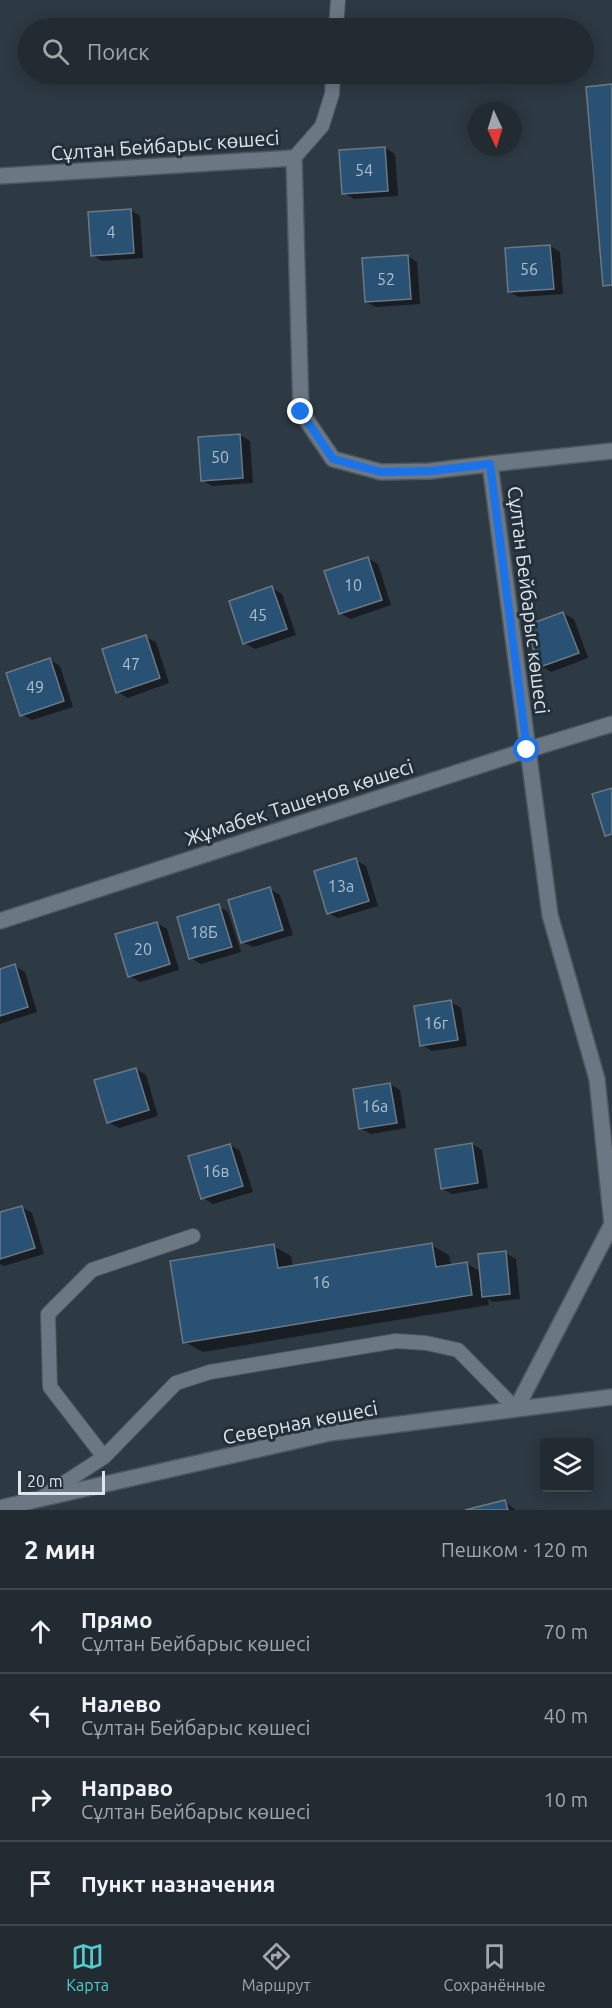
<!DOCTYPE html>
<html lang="ru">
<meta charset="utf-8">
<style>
body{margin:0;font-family:Ubuntu,sans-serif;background:#2e373e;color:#f1f3f6}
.controls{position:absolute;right:18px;bottom:18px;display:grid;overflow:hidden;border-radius:6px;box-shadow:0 3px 15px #0003}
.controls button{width:54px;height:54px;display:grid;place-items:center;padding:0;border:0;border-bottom:2px solid #3f474d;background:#222b32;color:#f1f3f6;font:30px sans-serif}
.compass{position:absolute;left:468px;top:102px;width:54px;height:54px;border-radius:50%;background:#222b32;box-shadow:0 3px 15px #0003;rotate:176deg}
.scale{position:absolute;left:18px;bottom:15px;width:87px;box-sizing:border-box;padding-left:6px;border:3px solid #dde4eb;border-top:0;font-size:16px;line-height:21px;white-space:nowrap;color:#dde4eb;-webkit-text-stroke:4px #232f39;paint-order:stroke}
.stop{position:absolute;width:18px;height:18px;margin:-14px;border:4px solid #1a73e8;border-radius:50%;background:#fff}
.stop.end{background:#1a73e8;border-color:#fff;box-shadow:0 2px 6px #0008}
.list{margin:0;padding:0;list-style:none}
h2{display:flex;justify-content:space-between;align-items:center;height:78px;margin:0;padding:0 24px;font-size:26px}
h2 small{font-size:20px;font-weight:400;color:#a2a7ac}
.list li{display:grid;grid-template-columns:39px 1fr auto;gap:18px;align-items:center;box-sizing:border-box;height:84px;padding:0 24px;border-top:2px solid #3f474d}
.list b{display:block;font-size:22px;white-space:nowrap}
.list p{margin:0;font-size:20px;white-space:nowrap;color:#a2a7ac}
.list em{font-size:20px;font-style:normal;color:#a2a7ac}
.icon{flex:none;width:33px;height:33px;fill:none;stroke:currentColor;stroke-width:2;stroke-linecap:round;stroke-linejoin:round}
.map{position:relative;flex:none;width:612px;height:1510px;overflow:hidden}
.search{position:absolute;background:#222b32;box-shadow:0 3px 15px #0003;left:18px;right:18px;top:18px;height:66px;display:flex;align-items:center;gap:15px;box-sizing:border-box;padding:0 21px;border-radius:33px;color:#a2a7ac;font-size:22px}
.sheet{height:414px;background:#222b32}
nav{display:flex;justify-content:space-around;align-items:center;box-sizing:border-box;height:84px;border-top:2px solid #3f474d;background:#222b32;font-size:16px;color:#a2a7ac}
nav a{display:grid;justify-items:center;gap:3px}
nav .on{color:#52cdcf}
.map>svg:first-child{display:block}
.shadow{fill:#0007}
.building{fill:#285173;stroke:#6c7985;stroke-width:1.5}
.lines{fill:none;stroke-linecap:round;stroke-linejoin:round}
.lane-casing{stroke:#4d575f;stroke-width:16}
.street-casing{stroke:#4d575f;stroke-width:18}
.lane{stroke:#6b7884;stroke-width:14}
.street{stroke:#6b7884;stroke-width:15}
.route{stroke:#1a73e8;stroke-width:8}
.labels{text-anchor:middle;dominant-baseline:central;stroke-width:6;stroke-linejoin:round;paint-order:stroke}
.number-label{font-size:16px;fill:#b0bfcd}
.street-label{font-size:20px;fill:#dde4eb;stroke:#232f39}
</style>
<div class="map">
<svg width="612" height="1510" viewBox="0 0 612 1510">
<rect width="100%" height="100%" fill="#2d3943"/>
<path class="shadow" d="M 349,74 L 403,74 L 403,76 L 359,79 Z
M 385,148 L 395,154 L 398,196 L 354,199 L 344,193 Z
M 130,210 L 140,216 L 143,258 L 102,261 L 92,255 Z
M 550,246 L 560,252 L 563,294 L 519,297 L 509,292 Z
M 407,256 L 417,262 L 420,304 L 376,307 L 366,302 Z
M 240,435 L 250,441 L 253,483 L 212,486 L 202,480 Z
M 368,558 L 378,564 L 391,605 L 350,619 L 340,613 Z
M 272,588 L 282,594 L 296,635 L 255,649 L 245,643 Z
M 563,613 L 574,619 L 588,658 L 551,672 L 541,666 Z
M 145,637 L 156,642 L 169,683 L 128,698 L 118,692 Z
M 50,660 L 60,666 L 73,707 L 32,720 L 22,715 Z
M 355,860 L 366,866 L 378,906 L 338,918 L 328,913 Z
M 270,889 L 280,895 L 293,935 L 253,947 L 242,942 Z
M 218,906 L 228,912 L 241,952 L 201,964 L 191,958 Z
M 157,923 L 167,929 L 179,970 L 140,982 L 130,976 Z
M 15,966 L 25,972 L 37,1012 L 0,1024 L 0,970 Z
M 451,1002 L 461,1008 L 467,1046 L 432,1051 L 422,1045 Z
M 136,1069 L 146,1075 L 158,1116 L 119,1128 L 108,1122 Z
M 390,1084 L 400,1090 L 406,1128 L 371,1134 L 360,1128 Z
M 472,1144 L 482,1150 L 488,1188 L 452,1194 L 442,1188 Z
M 230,1145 L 240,1151 L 253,1192 L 213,1204 L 203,1198 Z
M 22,1207 L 32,1213 L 44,1254 L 4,1266 L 0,1264 L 0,1214 Z
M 431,1245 L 449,1255 L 451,1266 L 466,1263 L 481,1272 L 505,1253 L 516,1259 L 520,1299 L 493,1302 L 488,1299 L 489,1305 L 203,1352 L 185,1342 L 273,1246 L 291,1256 L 293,1267 Z
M 505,1502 L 516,1510 L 471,1510 Z"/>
<path class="building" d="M 612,84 L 612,285 L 603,286 L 586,87 Z
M 385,147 L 388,191 L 342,194 L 339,150 Z
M 131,209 L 134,253 L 91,256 L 88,212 Z
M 550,245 L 554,289 L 508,292 L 505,248 Z
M 408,255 L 411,299 L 365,302 L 362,258 Z
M 240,434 L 243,478 L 201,481 L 198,437 Z
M 368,557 L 382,600 L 339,614 L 324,571 Z
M 272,586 L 287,629 L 243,644 L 229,601 Z
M 563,612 L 579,653 L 540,667 L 525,626 Z
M 146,635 L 160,678 L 116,693 L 102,649 Z
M 50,658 L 64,701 L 20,716 L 6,673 Z
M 612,788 L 612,834 L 605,836 L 592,794 Z
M 356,858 L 369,901 L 327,914 L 314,871 Z
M 270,887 L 283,930 L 241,943 L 228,900 Z
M 219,904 L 232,947 L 189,959 L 177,917 Z
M 157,922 L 170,964 L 128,977 L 115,934 Z
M 15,964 L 28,1007 L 0,1016 L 0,969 Z
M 451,1000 L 458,1040 L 420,1046 L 414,1006 Z
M 136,1068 L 149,1110 L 107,1123 L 94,1080 Z
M 390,1083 L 397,1123 L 359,1129 L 353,1089 Z
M 472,1143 L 478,1183 L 441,1189 L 435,1149 Z
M 230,1144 L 243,1186 L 201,1199 L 188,1156 Z
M 22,1206 L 35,1248 L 0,1259 L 0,1212 Z
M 432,1243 L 436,1267 L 467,1262 L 472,1295 L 183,1343 L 170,1261 L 274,1244 L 278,1268 Z
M 506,1251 L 510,1294 L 482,1297 L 478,1254 Z
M 505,1500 L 508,1510 L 465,1510 Z"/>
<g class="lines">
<g class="lane-casing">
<path id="lane" d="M 336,28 L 338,0
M 294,158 L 322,126 L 332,94 L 333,74
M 104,1457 L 50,1387 L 48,1314 L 92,1270 L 193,1236
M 44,1496 L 104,1457 L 176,1383 L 210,1372 L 396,1341 L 426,1343 L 458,1350 L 516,1409"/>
</g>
<g class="street-casing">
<path id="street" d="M 0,176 L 294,158 L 301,412 L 333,459 L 381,472 L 430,471 L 490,464 L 550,915 L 597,1079 L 612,1224 L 516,1409
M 490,464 L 612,451
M 0,921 L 527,750 L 612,724
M 0,1508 L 330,1433 L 612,1397"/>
</g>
<use href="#lane" class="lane"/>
<use href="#street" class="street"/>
</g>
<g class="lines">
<path class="route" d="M 301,412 L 333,459 L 381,472 L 430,471 L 490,464 L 527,750"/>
</g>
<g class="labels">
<g class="number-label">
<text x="364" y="170">54</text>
<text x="111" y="232">4</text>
<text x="529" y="269">56</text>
<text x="386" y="279">52</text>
<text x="220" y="457">50</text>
<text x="353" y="585">10</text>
<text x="258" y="615">45</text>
<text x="131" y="664">47</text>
<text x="35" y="687">49</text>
<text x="341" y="886">13а</text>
<text x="204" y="932">18Б</text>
<text x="143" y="949">20</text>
<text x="436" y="1023">16г</text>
<text x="375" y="1106">16а</text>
<text x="216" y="1171">16в</text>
<text x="321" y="1282">16</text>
</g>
<g class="street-label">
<text transform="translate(165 145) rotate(-4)">Сұлтан Бейбарыс көшесі</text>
<text transform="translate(529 600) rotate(83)">Сұлтан Бейбарыс көшесі</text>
<text transform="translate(299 802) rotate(-18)">Жұмабек Ташенов көшесі</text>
<text transform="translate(300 1422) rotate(-11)">Северная көшесі</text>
</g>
</g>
</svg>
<div class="controls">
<button><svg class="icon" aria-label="layers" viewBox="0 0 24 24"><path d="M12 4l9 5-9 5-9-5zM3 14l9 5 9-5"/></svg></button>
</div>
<svg class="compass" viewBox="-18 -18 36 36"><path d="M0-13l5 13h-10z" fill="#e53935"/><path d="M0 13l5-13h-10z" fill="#a2a7ac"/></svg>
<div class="scale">20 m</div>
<div class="stop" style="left:527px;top:750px"></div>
<div class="stop end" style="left:301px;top:412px"></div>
<div class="search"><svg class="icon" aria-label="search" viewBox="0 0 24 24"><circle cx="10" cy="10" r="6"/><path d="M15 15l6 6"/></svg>Поиск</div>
</div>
<section class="sheet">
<h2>2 мин<small>Пешком · 120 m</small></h2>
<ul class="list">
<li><svg class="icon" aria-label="ahead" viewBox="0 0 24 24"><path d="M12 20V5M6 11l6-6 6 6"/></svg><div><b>Прямо</b><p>Сұлтан Бейбарыс көшесі</p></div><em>70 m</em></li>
<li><svg class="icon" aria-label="left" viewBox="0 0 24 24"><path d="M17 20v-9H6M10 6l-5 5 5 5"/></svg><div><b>Налево</b><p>Сұлтан Бейбарыс көшесі</p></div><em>40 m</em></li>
<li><svg class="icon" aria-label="right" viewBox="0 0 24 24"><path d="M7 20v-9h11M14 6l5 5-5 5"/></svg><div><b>Направо</b><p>Сұлтан Бейбарыс көшесі</p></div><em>10 m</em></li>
<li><svg class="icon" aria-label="arrive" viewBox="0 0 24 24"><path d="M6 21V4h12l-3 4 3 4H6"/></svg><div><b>Пункт назначения</b></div></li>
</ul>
</section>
<nav>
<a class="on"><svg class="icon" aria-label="map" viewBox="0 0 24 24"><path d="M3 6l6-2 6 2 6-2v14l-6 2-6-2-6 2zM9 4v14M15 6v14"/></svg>Карта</a>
<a><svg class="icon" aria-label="directions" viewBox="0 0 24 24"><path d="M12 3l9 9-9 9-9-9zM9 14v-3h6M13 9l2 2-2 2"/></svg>Маршрут</a>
<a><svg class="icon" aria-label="saved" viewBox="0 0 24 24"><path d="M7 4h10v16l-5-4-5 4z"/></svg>Сохранённые</a>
</nav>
